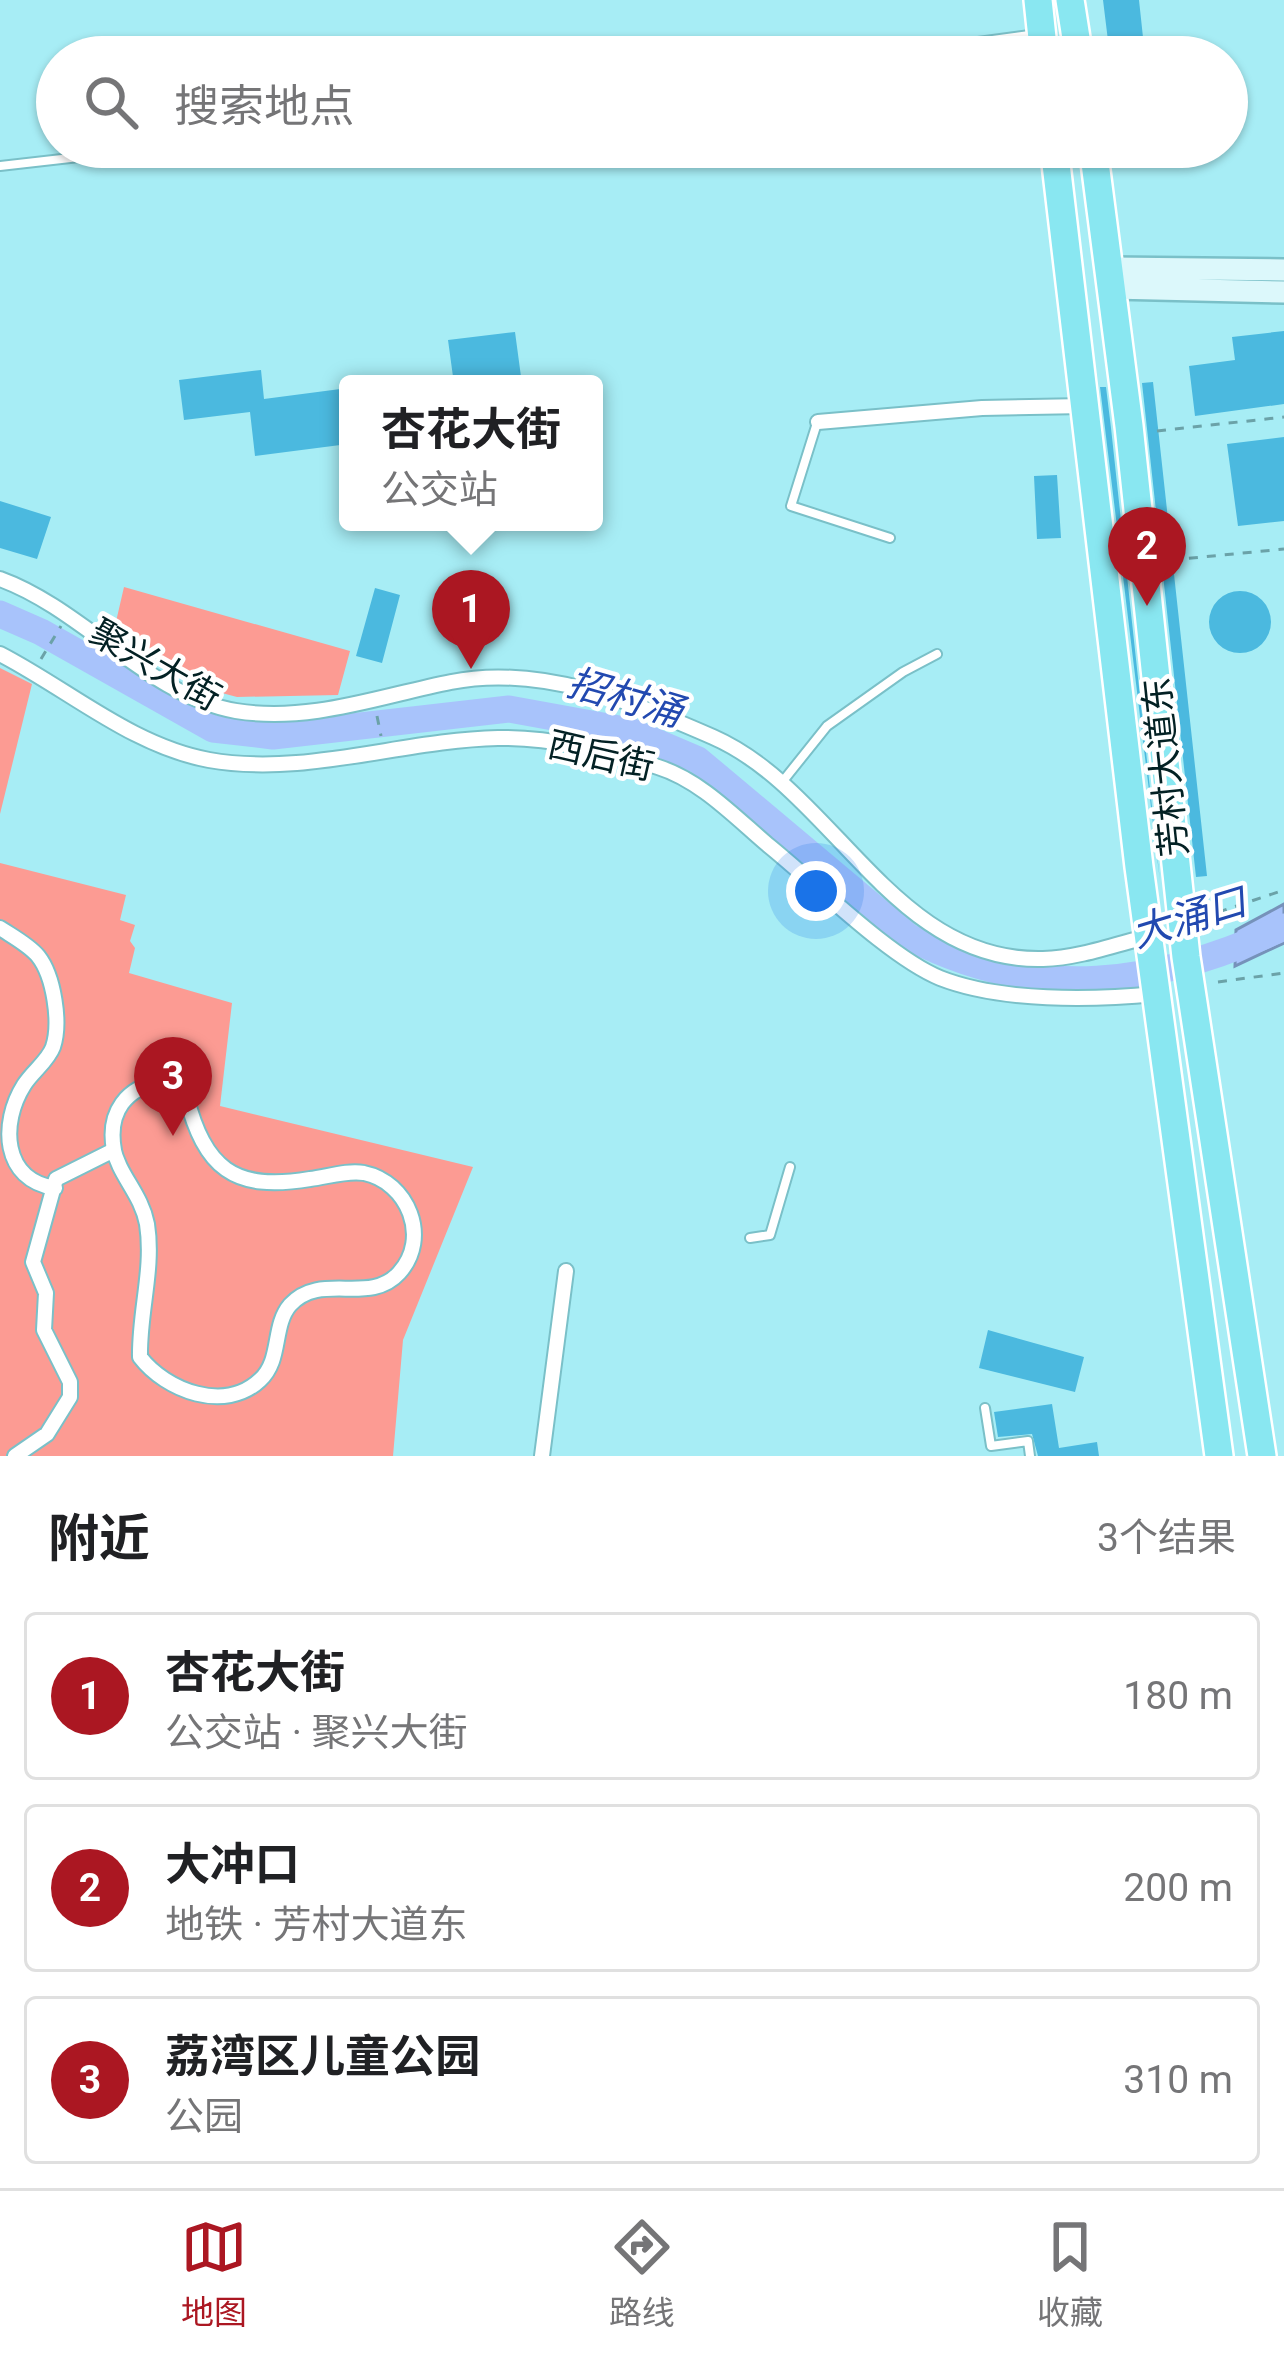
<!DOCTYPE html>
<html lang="zh">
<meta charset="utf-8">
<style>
body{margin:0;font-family:Roboto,"Noto Sans SC",sans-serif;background:#f6f6f6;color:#202124}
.you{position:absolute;left:816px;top:891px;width:42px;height:42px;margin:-30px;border:9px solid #fff;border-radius:50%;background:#1a73e8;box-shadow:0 0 0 18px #1a73e833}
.badge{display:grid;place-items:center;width:78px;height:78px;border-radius:50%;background:#ab1722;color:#fff;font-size:39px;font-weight:700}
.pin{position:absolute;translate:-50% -99px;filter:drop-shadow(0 3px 6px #0008)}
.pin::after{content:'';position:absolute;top:63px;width:42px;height:36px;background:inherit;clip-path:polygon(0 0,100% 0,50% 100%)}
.popup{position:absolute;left:339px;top:375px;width:264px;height:156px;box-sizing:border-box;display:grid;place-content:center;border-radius:12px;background:#fff;filter:drop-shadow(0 3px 9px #0005);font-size:39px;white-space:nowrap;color:#757577}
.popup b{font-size:45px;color:#202124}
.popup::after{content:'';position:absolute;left:50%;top:100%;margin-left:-24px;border:24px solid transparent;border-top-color:#fff}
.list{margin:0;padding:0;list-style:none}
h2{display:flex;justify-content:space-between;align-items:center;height:156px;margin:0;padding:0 48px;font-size:51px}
h2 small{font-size:39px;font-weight:400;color:#757577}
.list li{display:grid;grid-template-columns:78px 1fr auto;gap:36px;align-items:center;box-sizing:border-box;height:168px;margin:0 24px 24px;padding:0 24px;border:3px solid #e0e0e0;border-radius:12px}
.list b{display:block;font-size:45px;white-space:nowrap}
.list p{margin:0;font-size:39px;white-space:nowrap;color:#757577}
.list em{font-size:39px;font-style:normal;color:#757577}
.icon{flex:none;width:66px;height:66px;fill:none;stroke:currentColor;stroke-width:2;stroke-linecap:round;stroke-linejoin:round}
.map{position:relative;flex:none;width:1284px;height:1456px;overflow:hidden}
.search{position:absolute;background:#fff;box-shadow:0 3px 9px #0004;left:36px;right:36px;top:36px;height:132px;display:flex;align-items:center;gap:30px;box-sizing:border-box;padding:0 42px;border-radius:66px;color:#757577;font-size:45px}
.sheet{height:732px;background:#fff}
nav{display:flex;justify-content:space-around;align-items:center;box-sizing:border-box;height:168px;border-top:3px solid #e0e0e0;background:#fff;font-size:33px;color:#757577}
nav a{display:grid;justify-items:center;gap:6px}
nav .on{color:#ab1722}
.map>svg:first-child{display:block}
.green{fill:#fc9b93}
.water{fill:#a8c3fb;stroke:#7692ba;stroke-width:3}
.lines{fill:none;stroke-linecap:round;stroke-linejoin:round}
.river{stroke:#a8c3fb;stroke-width:27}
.building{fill:#4bb9df}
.lane-casing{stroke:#7ac0c8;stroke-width:12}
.street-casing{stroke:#7ac0c8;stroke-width:18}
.secondary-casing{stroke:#7ac0c8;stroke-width:26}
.highway-casing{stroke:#fff;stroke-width:32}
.path{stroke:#6ba2a8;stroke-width:3;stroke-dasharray:9 9;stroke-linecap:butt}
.lane{stroke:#fff;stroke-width:8}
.street{stroke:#fff;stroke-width:14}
.secondary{stroke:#dcf8fb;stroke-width:21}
.highway{stroke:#89e7f1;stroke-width:27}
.labels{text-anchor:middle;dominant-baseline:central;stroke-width:9;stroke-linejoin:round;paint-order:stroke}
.street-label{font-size:36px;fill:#032124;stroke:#fff}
.water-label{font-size:39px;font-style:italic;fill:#2249b0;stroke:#fff}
</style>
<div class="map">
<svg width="1284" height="1456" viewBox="0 0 1284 1456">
<rect width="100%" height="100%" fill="#a7edf5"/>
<path class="green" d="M 124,587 L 350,651 L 338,695 L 237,697 L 207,689 L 115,626 Z
M 0,668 L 32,684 L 0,814 Z
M 0,863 L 126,895 L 120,920 L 135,925 L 130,941 L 135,948 L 129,973 L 232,1003 L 220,1106 L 473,1167 L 403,1340 L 393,1456 L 0,1456 Z"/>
<path class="water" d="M 1284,904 L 1284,943 L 1235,966 L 1236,930 Z"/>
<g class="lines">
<path class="river" d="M 0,614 L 41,632 L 213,729 L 273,736 L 509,709 L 630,731 L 698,760 L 909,937 C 1038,1004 1156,986 1284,927"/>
</g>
<path class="building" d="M 1103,0 L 1139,0 L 1145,56 L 1110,57 Z
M 1284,331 L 1284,404 L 1195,416 L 1189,366 L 1235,360 L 1232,337 Z
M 515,332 L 522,384 L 454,384 L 448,340 Z
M 261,370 L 264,399 L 348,388 L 348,444 L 255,456 L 250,412 L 184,420 L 179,380 Z
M 1153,382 L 1207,876 L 1196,877 L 1142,383 Z
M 1100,387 L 1106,387 L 1111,428 L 1160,881 Z
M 1284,437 L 1284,521 L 1238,526 L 1227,444 Z
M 1057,475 L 1061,538 L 1037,539 L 1034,476 Z
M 0,501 L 51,517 L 37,559 L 0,548 Z
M 375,588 L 400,595 L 382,663 L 356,656 Z
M1209 622a31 31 0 1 1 62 0a31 31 0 1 1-62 0Z
M 988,1330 L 1084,1357 L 1075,1392 L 979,1368 Z
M 1052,1404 L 1059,1448 L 1097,1442 L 1099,1456 L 1038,1456 L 1032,1434 L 998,1437 L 994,1412 Z"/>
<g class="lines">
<g class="lane-casing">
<path id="lane" d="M 866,57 L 1037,34
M 0,166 L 167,147
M 817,423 L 791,506 L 890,538
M 783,781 L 827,726 L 903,672 L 937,654
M 750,1238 L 770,1235 L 790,1167
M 985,1408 L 991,1446 L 1028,1441 L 1030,1456"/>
</g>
<g class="street-casing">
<path id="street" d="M 818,422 L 982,408 L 1085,406
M 0,579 C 83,609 149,696 236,711 C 310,723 380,696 451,682 C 540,664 633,702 713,737 C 834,790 893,963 1043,959 C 1078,958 1114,945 1149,936
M 0,654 C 68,689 132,746 209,760 C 304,777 403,740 498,738 C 549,737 610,751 658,767 C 700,780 735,817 768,845 C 814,882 889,957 940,978 C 1001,1002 1092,1000 1156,994
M 0,928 C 12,936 29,945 38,956 C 54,976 61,1023 53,1047 C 48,1061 32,1072 24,1085 C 0,1123 2,1180 55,1188
M 15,1456 L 47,1434 L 70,1397 L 70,1382 L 44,1330 L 46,1293 L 33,1262 L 56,1179 L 114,1150 C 107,1112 126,1087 163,1081 L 186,1096 C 205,1168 233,1192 310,1179 C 327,1177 347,1170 364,1173 C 408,1182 431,1238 399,1273 C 369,1306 321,1271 290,1305 C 272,1326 282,1360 260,1380 C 225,1413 166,1391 140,1357 C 139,1312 154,1269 147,1224 C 141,1193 119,1176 113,1147
M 542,1456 L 566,1271"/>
</g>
<g class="secondary-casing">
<path id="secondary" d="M 1111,268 L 1284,270
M 1113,288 L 1284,292"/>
</g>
<g class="highway-casing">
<path id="highway" d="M 1038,0 L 1044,57
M 1070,0 L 1079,57
M 1054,147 L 1139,867 L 1219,1456
M 1093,147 L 1129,426 L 1186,957 L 1262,1456"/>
</g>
<path class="path" d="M 1157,431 L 1284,417
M 1171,560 L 1284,549
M 41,659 L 61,626
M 377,716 L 381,736
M 1201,918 L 1284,890
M 1218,982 L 1284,973"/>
<use href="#lane" class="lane"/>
<use href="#street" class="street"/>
<use href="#secondary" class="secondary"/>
<use href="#highway" class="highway"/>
</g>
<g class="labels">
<g class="street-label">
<text transform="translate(155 665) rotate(30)">聚兴大街</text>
<text transform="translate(601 756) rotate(13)">西后街</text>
<text transform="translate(1166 767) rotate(-96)">芳村大道东</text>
</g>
<g class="water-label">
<text transform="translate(625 698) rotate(16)">招村涌</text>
<text transform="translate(1189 918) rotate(-17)">大涌口</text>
</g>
</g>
</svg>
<div class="you"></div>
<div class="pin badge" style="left:471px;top:669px">1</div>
<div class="popup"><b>杏花大街</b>公交站</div>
<div class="pin badge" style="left:1147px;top:606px">2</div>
<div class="pin badge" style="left:173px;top:1136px">3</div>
<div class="search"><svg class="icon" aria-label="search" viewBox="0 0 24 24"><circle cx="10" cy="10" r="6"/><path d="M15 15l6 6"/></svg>搜索地点</div>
</div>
<section class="sheet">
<h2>附近<small>3个结果</small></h2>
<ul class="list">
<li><span class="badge">1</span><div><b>杏花大街</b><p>公交站 · 聚兴大街</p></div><em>180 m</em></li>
<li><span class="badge">2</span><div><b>大冲口</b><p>地铁 · 芳村大道东</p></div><em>200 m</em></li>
<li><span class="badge">3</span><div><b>荔湾区儿童公园</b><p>公园</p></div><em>310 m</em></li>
</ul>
</section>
<nav>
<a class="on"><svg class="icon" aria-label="map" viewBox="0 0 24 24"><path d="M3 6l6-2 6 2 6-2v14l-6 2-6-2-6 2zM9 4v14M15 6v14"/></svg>地图</a>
<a><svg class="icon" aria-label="directions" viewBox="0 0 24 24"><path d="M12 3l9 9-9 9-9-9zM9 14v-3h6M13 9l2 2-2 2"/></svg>路线</a>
<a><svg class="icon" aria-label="saved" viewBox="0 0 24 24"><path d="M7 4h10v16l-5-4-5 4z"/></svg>收藏</a>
</nav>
